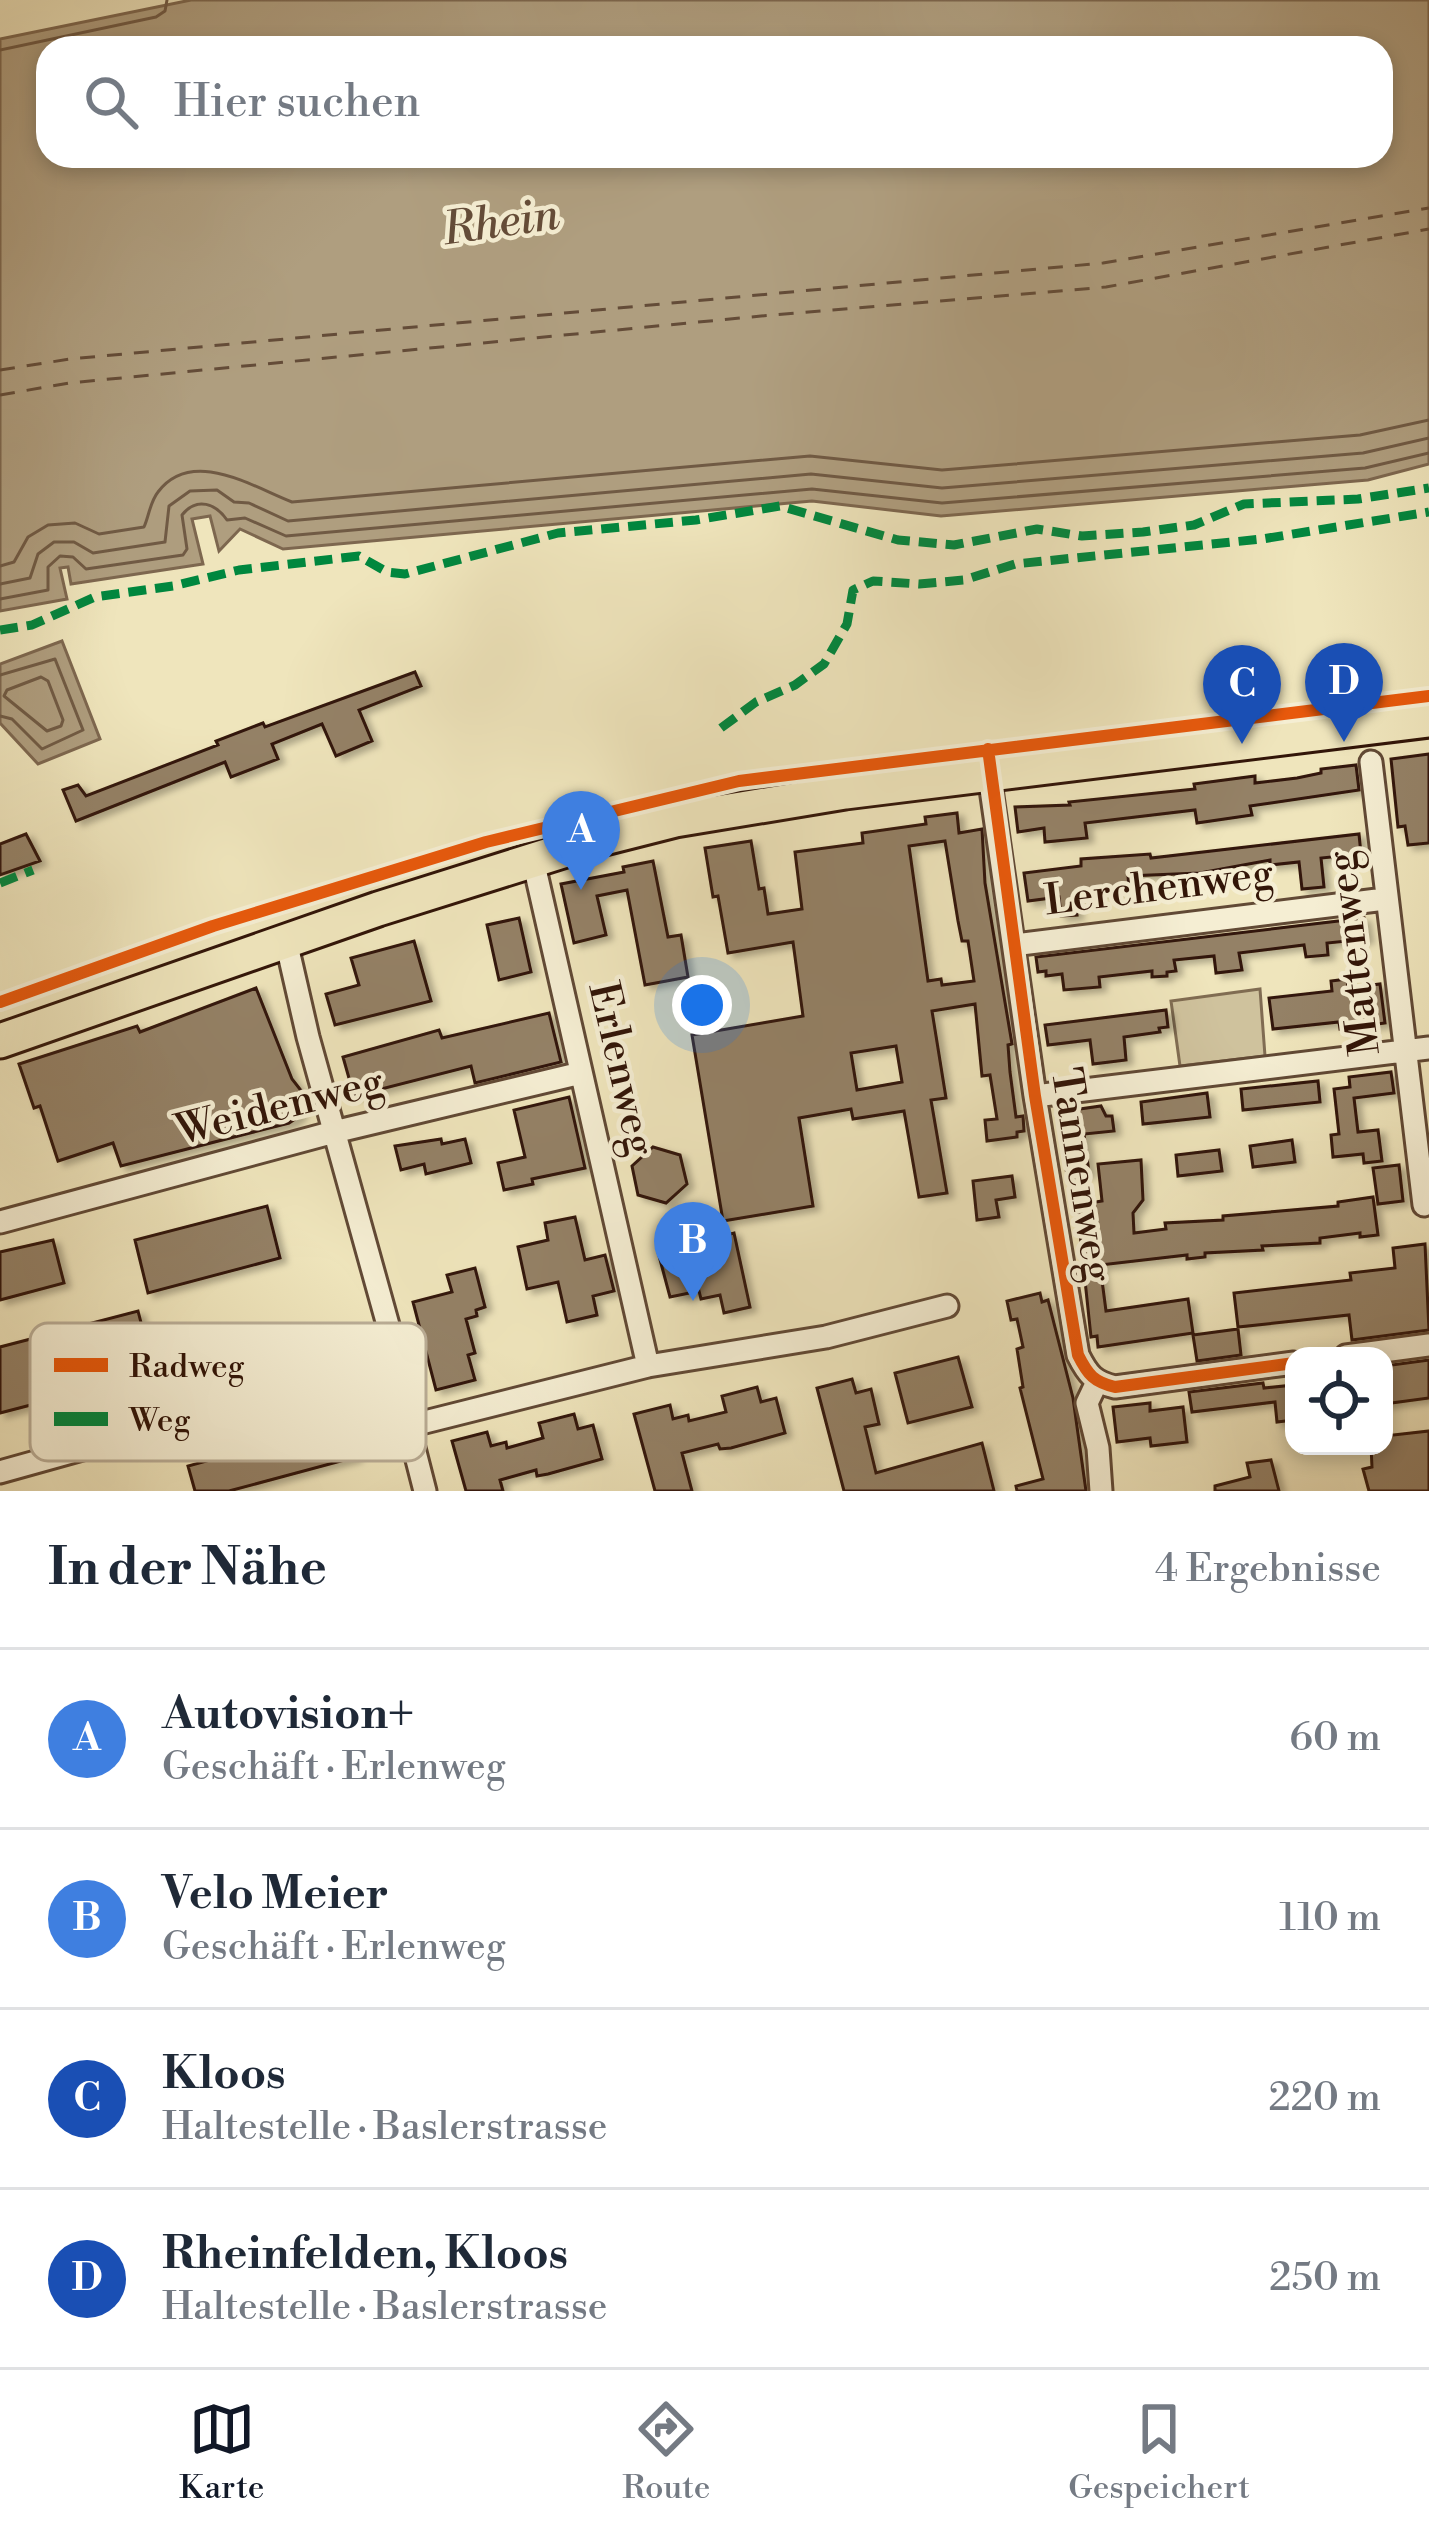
<!DOCTYPE html>
<html lang="de">
<meta charset="utf-8">
<style>
body{margin:0;font-family:"Libre Bodoni",serif;background:#f2f2f3;color:#1f2937}
.controls{position:absolute;right:36px;bottom:36px;display:grid;overflow:hidden;border-radius:24px;box-shadow:0 6px 18px #0003}
.controls button{width:108px;height:108px;display:grid;place-items:center;padding:0;border:0;border-bottom:3px solid #e0e1e3;background:#fff;color:#1f2937;font:60px sans-serif}
.you{position:absolute;left:702px;top:1005px;width:42px;height:42px;margin:-30px;border:9px solid #fff;border-radius:50%;background:#1a73e8;box-shadow:0 0 0 18px #1a73e833}
.badge{display:grid;place-items:center;width:78px;height:78px;border-radius:50%;background:#111827;color:#fff;font-size:39px;font-weight:700}
.pin{position:absolute;translate:-50% -99px;filter:drop-shadow(0 3px 6px #0008)}
.pin::after{content:'';position:absolute;top:63px;width:42px;height:36px;background:inherit;clip-path:polygon(0 0,100% 0,50% 100%)}
.list{margin:0;padding:0;list-style:none}
h2{display:flex;justify-content:space-between;align-items:center;height:156px;margin:0;padding:0 48px;font-size:51px}
h2 small{font-size:39px;font-weight:400;color:#747a83}
.list li{display:grid;grid-template-columns:78px 1fr auto;gap:36px;align-items:center;box-sizing:border-box;height:180px;padding:0 48px;border-top:3px solid #e0e1e3}
.list b{display:block;font-size:45px;white-space:nowrap}
.list p{margin:0;font-size:39px;white-space:nowrap;color:#747a83}
.list em{font-size:39px;font-style:normal;color:#747a83}
.icon{flex:none;width:66px;height:66px;fill:none;stroke:currentColor;stroke-width:2;stroke-linecap:round;stroke-linejoin:round}
.map{position:relative;flex:none;width:1429px;height:1491px;overflow:hidden}
.search{position:absolute;background:#fff;box-shadow:0 6px 18px #0003;left:36px;right:36px;top:36px;height:132px;display:flex;align-items:center;gap:30px;box-sizing:border-box;padding:0 42px;border-radius:36px;color:#747a83;font-size:45px}
.sheet{height:876px;background:#fff}
nav{display:flex;justify-content:space-around;align-items:center;box-sizing:border-box;height:168px;border-top:3px solid #e0e1e3;background:#fff;font-size:33px;color:#747a83}
nav a{display:grid;justify-items:center;gap:6px}
nav .on{color:#111827}
.map>svg:first-child{display:block}
.green{fill:#cfc29d;stroke:#806c52;stroke-width:3}
.water{fill:#af9e7f;stroke:#7d674f;stroke-width:3;fill-rule:evenodd}
.lines{fill:none;stroke-linecap:round;stroke-linejoin:round}
.shore{stroke:#705a44;stroke-width:3}
.ferry{stroke:#644c38;stroke-width:3;stroke-dasharray:15 12;stroke-linecap:butt}
.building{fill:#948166;stroke:#321508;stroke-width:3;fill-rule:evenodd;filter:url(#shadow)}
.minor-casing{stroke:#614935;stroke-width:27}
.primary-casing{stroke:#321508;stroke-width:39}
.minor{stroke:#f5eed3;stroke-width:21}
.primary{stroke:#efe5bc;stroke-width:33}
.quiet{stroke:#00873e;stroke-width:9;stroke-dasharray:18 9;stroke-linecap:butt}
.cycleway-casing{stroke:#f5eed3;stroke-width:20}
.cycleway{stroke:#e8590c;stroke-width:12}
.labels{text-anchor:middle;dominant-baseline:central;stroke-width:9;stroke-linejoin:round;paint-order:stroke}
.street-label{font-size:42px;fill:#321508;stroke:#f5eed3}
.water-label{font-size:45px;font-style:italic;fill:#644c38;stroke:#f5eed3}
.key{fill:#f5eed3;stroke:#baad96;stroke-width:3}
.key-label{font-size:33px;fill:#321508}
</style>
<div class="map">
<svg width="1429" height="1491" viewBox="0 0 1429 1491">
<defs>
<filter id="shadow"><feDropShadow dx="6" dy="4" stdDeviation="3" flood-color="#0004"/></filter>
</defs>
<rect width="100%" height="100%" fill="#efe5bc"/>
<filter id="stains"><feTurbulence type="fractalNoise" baseFrequency=".00167" numOctaves="4"/><feColorMatrix values="0 0 0 0 .2 0 0 0 0 .09 0 0 0 0 .02 0 0 0 .5 -.17"/></filter>
<radialGradient id="worn" r=".72"><stop offset=".6" stop-color="#630" stop-opacity="0"/><stop offset="1" stop-color="#630" stop-opacity=".3"/></radialGradient>
<path class="green" d="M 1260,989 L 1265,1056 L 1180,1066 L 1171,1001 Z"/>
<path class="water" d="M 191,0 L 1429,0 L 1429,464 L 1368,480 L 941,516 L 812,501 L 283,549 L 240,529 L 219,551 L 210,516 L 192,519 L 203,564 L 71,584 L 68,567 L 60,568 L 67,599 L 0,611 L 0,39 ZM 48,48 L 1381,48 L 1381,156 L 48,156 Z
M 62,641 L 100,739 L 38,764 L 0,723 L 0,664 Z"/>
<g class="lines">
<path class="shore" d="M 0,50 L 156,17 L 165,11 L 167,0
M 0,566 L 14,562 L 28,537 L 48,525 L 75,523 L 99,534 L 144,527 C 149,516 150,502 158,492 C 192,447 253,487 292,502 L 810,456 L 942,470 L 1360,435 L 1429,420
M 0,584 L 30,578 L 38,554 L 54,542 L 74,542 L 93,553 L 165,542 L 169,506 L 190,491 L 217,490 L 234,502 L 249,503 L 288,521 L 811,474 L 942,488 L 1363,453 L 1429,438
M 0,599 L 48,590 L 48,567 L 60,556 L 73,557 L 86,569 L 183,555 L 187,549 L 182,515 C 197,496 216,504 227,520 L 245,518 L 286,536 L 812,489 L 942,503 L 1365,468 L 1429,453
M 0,675 L 55,659 L 83,730 L 42,749 L 12,719 L 0,716
M 41,677 L 48,681 L 63,720 L 61,726 L 47,731 L 4,696 L 7,690 Z"/>
<path class="ferry" d="M 0,370 L 70,359 L 1103,263 L 1429,208
M 0,395 L 69,383 L 761,316 L 1106,287 L 1429,229"/>
</g>
<path class="building" d="M 415,672 L 421,686 L 359,710 L 372,741 L 336,756 L 322,724 L 272,744 L 278,759 L 231,777 L 225,762 L 76,821 L 63,790 L 78,785 L 86,796 L 218,745 L 216,741 L 263,723 L 265,727 Z
M 1429,754 L 1429,843 L 1408,845 L 1405,826 L 1398,827 L 1391,759 Z
M 1356,765 L 1359,790 L 1250,806 L 1252,815 L 1197,823 L 1195,810 L 1085,823 L 1087,838 L 1045,842 L 1044,828 L 1018,832 L 1015,807 L 1070,805 L 1069,802 L 1195,789 L 1194,784 L 1255,776 L 1255,783 L 1297,778 L 1321,773 L 1321,769 Z
M 957,813 L 959,833 L 982,829 L 985,883 L 1012,1044 L 1008,1045 L 1010,1072 L 1016,1117 L 1023,1116 L 1024,1131 L 1017,1132 L 1017,1137 L 987,1141 L 985,1120 L 997,1119 L 990,1075 L 982,1076 L 975,1004 L 932,1011 L 946,1098 L 931,1100 L 947,1193 L 919,1197 L 904,1111 L 853,1119 L 851,1109 L 799,1118 L 813,1206 L 723,1221 L 692,1035 L 803,1016 L 793,942 L 728,953 L 718,896 L 713,897 L 705,848 L 751,841 L 759,889 L 764,888 L 768,914 L 802,909 L 795,852 L 863,843 L 862,833 L 926,824 L 925,817 ZM 945,841 L 958,921 L 962,941 L 968,941 L 974,981 L 942,985 L 941,979 L 928,981 L 909,846 ZM 896,1046 L 902,1082 L 857,1090 L 851,1053 Z
M 26,834 L 40,861 L 0,875 L 0,844 Z
M 1359,834 L 1361,854 L 1321,858 L 1324,887 L 1302,889 L 1299,862 L 1270,865 L 1270,860 L 1200,873 L 1128,876 L 1129,888 L 1074,894 L 1077,915 L 1061,916 L 1059,897 L 1028,901 L 1024,873 L 1081,866 L 1081,859 L 1150,854 L 1151,858 Z
M 653,861 L 668,937 L 681,935 L 688,977 L 645,985 L 627,890 L 597,896 L 606,935 L 574,943 L 561,884 L 624,872 L 623,867 Z
M 519,918 L 531,972 L 499,980 L 487,925 Z
M 1364,918 L 1367,939 L 1327,943 L 1328,955 L 1306,957 L 1304,945 L 1239,953 L 1242,970 L 1216,973 L 1214,956 L 1174,960 L 1176,971 L 1167,972 L 1167,976 L 1152,977 L 1152,971 L 1099,977 L 1100,987 L 1064,990 L 1062,974 L 1046,976 L 1046,971 L 1038,972 L 1036,957 Z
M 414,941 L 431,1001 L 335,1025 L 326,994 L 359,985 L 351,958 Z
M 1347,979 L 1348,988 L 1380,984 L 1385,1023 L 1340,1029 L 1339,1022 L 1273,1029 L 1269,998 L 1332,991 L 1331,981 Z
M 256,988 L 292,1079 L 303,1093 L 303,1106 L 298,1117 L 289,1123 L 121,1166 L 113,1143 L 58,1161 L 40,1106 L 34,1108 L 19,1064 L 137,1026 L 140,1032 Z
M 1166,1010 L 1168,1027 L 1159,1028 L 1160,1032 L 1124,1037 L 1126,1060 L 1093,1064 L 1090,1040 L 1048,1045 L 1045,1025 Z
M 549,1013 L 561,1062 L 475,1083 L 471,1066 L 354,1096 L 343,1057 L 439,1030 L 442,1038 Z
M 1391,1072 L 1394,1093 L 1354,1098 L 1358,1132 L 1378,1130 L 1382,1161 L 1364,1163 L 1363,1154 L 1333,1157 L 1331,1135 L 1339,1134 L 1334,1089 L 1350,1087 L 1349,1077 Z
M 1318,1081 L 1320,1102 L 1243,1110 L 1241,1089 Z
M 1207,1093 L 1210,1117 L 1143,1124 L 1141,1102 Z
M 569,1097 L 585,1168 L 532,1179 L 533,1184 L 504,1190 L 498,1163 L 525,1157 L 514,1110 Z
M 1101,1106 L 1106,1116 L 1112,1116 L 1114,1131 L 1084,1134 L 1089,1173 L 1067,1176 L 1059,1112 Z
M 441,1139 L 442,1144 L 465,1139 L 471,1163 L 426,1174 L 424,1164 L 401,1170 L 395,1146 Z
M 1292,1140 L 1295,1162 L 1253,1167 L 1250,1146 Z
M 653,1147 L 680,1155 L 687,1184 L 666,1203 L 638,1195 L 632,1166 Z
M 1219,1150 L 1222,1171 L 1178,1176 L 1176,1155 Z
M 1141,1160 L 1143,1200 L 1133,1213 L 1134,1233 L 1166,1229 L 1165,1223 L 1223,1220 L 1223,1216 L 1338,1206 L 1338,1202 L 1373,1197 L 1378,1235 L 1360,1237 L 1360,1233 L 1320,1238 L 1320,1243 L 1262,1246 L 1263,1250 L 1205,1253 L 1205,1257 L 1187,1259 L 1187,1255 L 1100,1265 L 1106,1311 L 1188,1299 L 1193,1333 L 1098,1347 L 1097,1336 L 1091,1337 L 1077,1205 L 1102,1201 L 1098,1164 Z
M 1399,1165 L 1403,1201 L 1378,1204 L 1373,1168 Z
M 1012,1176 L 1015,1197 L 996,1200 L 999,1217 L 977,1220 L 973,1181 Z
M 267,1206 L 280,1258 L 148,1293 L 135,1240 Z
M 575,1217 L 585,1260 L 605,1255 L 614,1291 L 593,1296 L 597,1315 L 567,1322 L 558,1282 L 527,1289 L 518,1247 L 548,1240 L 545,1223 Z
M 734,1233 L 750,1307 L 724,1313 L 720,1295 L 701,1299 L 699,1291 L 670,1297 L 658,1252 Z
M 53,1240 L 64,1283 L 0,1300 L 0,1252 Z
M 1425,1244 L 1429,1330 L 1352,1340 L 1349,1315 L 1238,1327 L 1234,1293 L 1351,1280 L 1350,1273 L 1395,1268 L 1393,1248 Z
M 475,1268 L 485,1307 L 476,1310 L 477,1316 L 466,1319 L 475,1353 L 468,1355 L 475,1380 L 436,1390 L 413,1302 L 452,1292 L 447,1275 Z
M 1040,1293 L 1042,1302 L 1048,1300 L 1073,1398 L 1086,1491 L 1017,1491 L 1016,1486 L 1043,1479 L 1020,1388 L 1023,1387 L 1017,1349 L 1023,1347 L 1017,1319 L 1011,1320 L 1007,1301 Z
M 138,1311 L 154,1373 L 0,1413 L 0,1347 Z
M 1238,1329 L 1241,1355 L 1197,1361 L 1193,1335 Z
M 958,1357 L 972,1407 L 908,1423 L 895,1373 Z
M 1429,1360 L 1429,1398 L 1384,1404 L 1384,1366 Z
M 852,1379 L 856,1393 L 871,1389 L 879,1424 L 865,1427 L 876,1473 L 982,1443 L 994,1491 L 844,1491 L 817,1388 Z
M 1263,1383 L 1264,1388 L 1294,1385 L 1294,1420 L 1277,1422 L 1275,1402 L 1192,1412 L 1189,1392 Z
M 757,1387 L 761,1402 L 776,1398 L 785,1433 L 731,1448 L 720,1449 L 718,1444 L 682,1453 L 692,1491 L 655,1491 L 634,1414 L 670,1405 L 673,1419 L 688,1415 L 689,1421 L 726,1412 L 722,1396 Z
M 1150,1403 L 1150,1411 L 1183,1407 L 1187,1442 L 1151,1446 L 1150,1438 L 1117,1442 L 1113,1407 Z
M 574,1414 L 578,1429 L 593,1425 L 602,1459 L 548,1474 L 537,1476 L 536,1470 L 500,1480 L 503,1491 L 466,1491 L 452,1441 L 487,1432 L 491,1446 L 506,1442 L 507,1448 L 543,1438 L 539,1423 Z
M 347,1423 L 356,1457 L 229,1491 L 195,1491 L 188,1466 Z
M 1429,1431 L 1429,1491 L 1369,1491 L 1363,1469 L 1372,1467 L 1371,1446 L 1384,1446 L 1384,1436 Z
M 1271,1460 L 1279,1491 L 1215,1491 L 1215,1486 L 1250,1477 L 1247,1463 Z"/>
<g class="lines">
<g class="minor-casing">
<path id="minor" d="M 1371,762 L 1424,1205
M 989,775 L 1035,1096 L 1078,1355 C 1088,1375 1094,1382 1115,1387 L 1294,1363
M 533,860 L 648,1366
M 286,941 L 308,1037 L 398,1361 L 400,1393 L 425,1491
M 1014,945 L 1385,899
M 1035,1096 L 1429,1048
M 0,1222 L 334,1132 L 581,1073
M 1346,1356 L 1429,1345
M 1097,1382 L 1087,1403 L 1098,1448 L 1101,1491
M 409,1426 L 648,1366 L 826,1337 L 947,1306
M 0,1472 L 398,1361"/>
</g>
<g class="primary-casing">
<path id="primary" d="M 0,1041 L 378,909 L 604,838 L 675,820 L 845,792 L 1429,720"/>
</g>
<use href="#minor" class="minor"/>
<use href="#primary" class="primary"/>
<path class="quiet" d="M 0,630 L 32,625 L 95,597 L 173,586 L 239,570 L 359,556 L 387,572 L 405,574 L 558,533 L 696,520 L 780,506 L 898,540 L 954,545 L 1037,529 L 1082,536 L 1143,532 L 1194,525 L 1244,504 L 1358,499 L 1429,488
M 721,728 L 756,702 L 795,685 L 824,664 L 847,624 L 853,590 L 873,581 L 919,584 L 964,580 L 1015,564 L 1262,539 L 1429,512
M 0,883 L 33,870"/>
<g class="cycleway-casing">
<path id="cycleway" d="M 988,749 L 1035,1096 L 1078,1355 C 1088,1375 1094,1382 1115,1387 L 1294,1363
M 0,1002 L 213,926 L 486,842 L 739,781 L 1429,696"/>
</g>
<use href="#cycleway" class="cycleway"/>
</g>
<g class="labels">
<g class="street-label">
<text transform="translate(1159 888) rotate(-7)">Lerchenweg</text>
<text transform="translate(1354 953) rotate(-97)">Mattenweg</text>
<text transform="translate(621 1069) rotate(77)">Erlenweg</text>
<text transform="translate(280 1107) rotate(-14)">Weidenweg</text>
<text transform="translate(1081 1175) rotate(81)">Tannenweg</text>
</g>
<g class="water-label">
<text transform="translate(501 223) rotate(-8)">Rhein</text>
</g>
</g>
<rect x="30" y="1323" width="396" height="138" rx="18" class="key"/>
<rect x="54" y="1358" width="54" height="14" fill="#e8590c"/>
<rect x="54" y="1412" width="54" height="14" fill="#00873e"/>
<g class="key-label">
<text x="129" y="1377">Radweg</text>
<text x="129" y="1431">Weg</text>
</g>
<rect width="100%" height="100%" filter="url(#stains)"/>
<rect width="100%" height="100%" fill="url(#worn)"/>
</svg>
<div class="controls">
<button><svg class="icon" aria-label="locate" viewBox="0 0 24 24"><circle cx="12" cy="12" r="6"/><path d="M12 2v4M12 18v4M2 12h4M18 12h4"/></svg></button>
</div>
<div class="you"></div>
<div class="pin badge" style="left:581px;top:890px;background:#3f7fe0">A</div>
<div class="pin badge" style="left:693px;top:1301px;background:#3f7fe0">B</div>
<div class="pin badge" style="left:1242px;top:744px;background:#1a4fb4">C</div>
<div class="pin badge" style="left:1344px;top:742px;background:#1a4fb4">D</div>
<div class="search"><svg class="icon" aria-label="search" viewBox="0 0 24 24"><circle cx="10" cy="10" r="6"/><path d="M15 15l6 6"/></svg>Hier suchen</div>
</div>
<section class="sheet">
<h2>In der Nähe<small>4 Ergebnisse</small></h2>
<ul class="list">
<li><span class="badge" style="background:#3f7fe0">A</span><div><b>Autovision+</b><p>Geschäft · Erlenweg</p></div><em>60 m</em></li>
<li><span class="badge" style="background:#3f7fe0">B</span><div><b>Velo Meier</b><p>Geschäft · Erlenweg</p></div><em>110 m</em></li>
<li><span class="badge" style="background:#1a4fb4">C</span><div><b>Kloos</b><p>Haltestelle · Baslerstrasse</p></div><em>220 m</em></li>
<li><span class="badge" style="background:#1a4fb4">D</span><div><b>Rheinfelden, Kloos</b><p>Haltestelle · Baslerstrasse</p></div><em>250 m</em></li>
</ul>
</section>
<nav>
<a class="on"><svg class="icon" aria-label="map" viewBox="0 0 24 24"><path d="M3 6l6-2 6 2 6-2v14l-6 2-6-2-6 2zM9 4v14M15 6v14"/></svg>Karte</a>
<a><svg class="icon" aria-label="directions" viewBox="0 0 24 24"><path d="M12 3l9 9-9 9-9-9zM9 14v-3h6M13 9l2 2-2 2"/></svg>Route</a>
<a><svg class="icon" aria-label="saved" viewBox="0 0 24 24"><path d="M7 4h10v16l-5-4-5 4z"/></svg>Gespeichert</a>
</nav>
